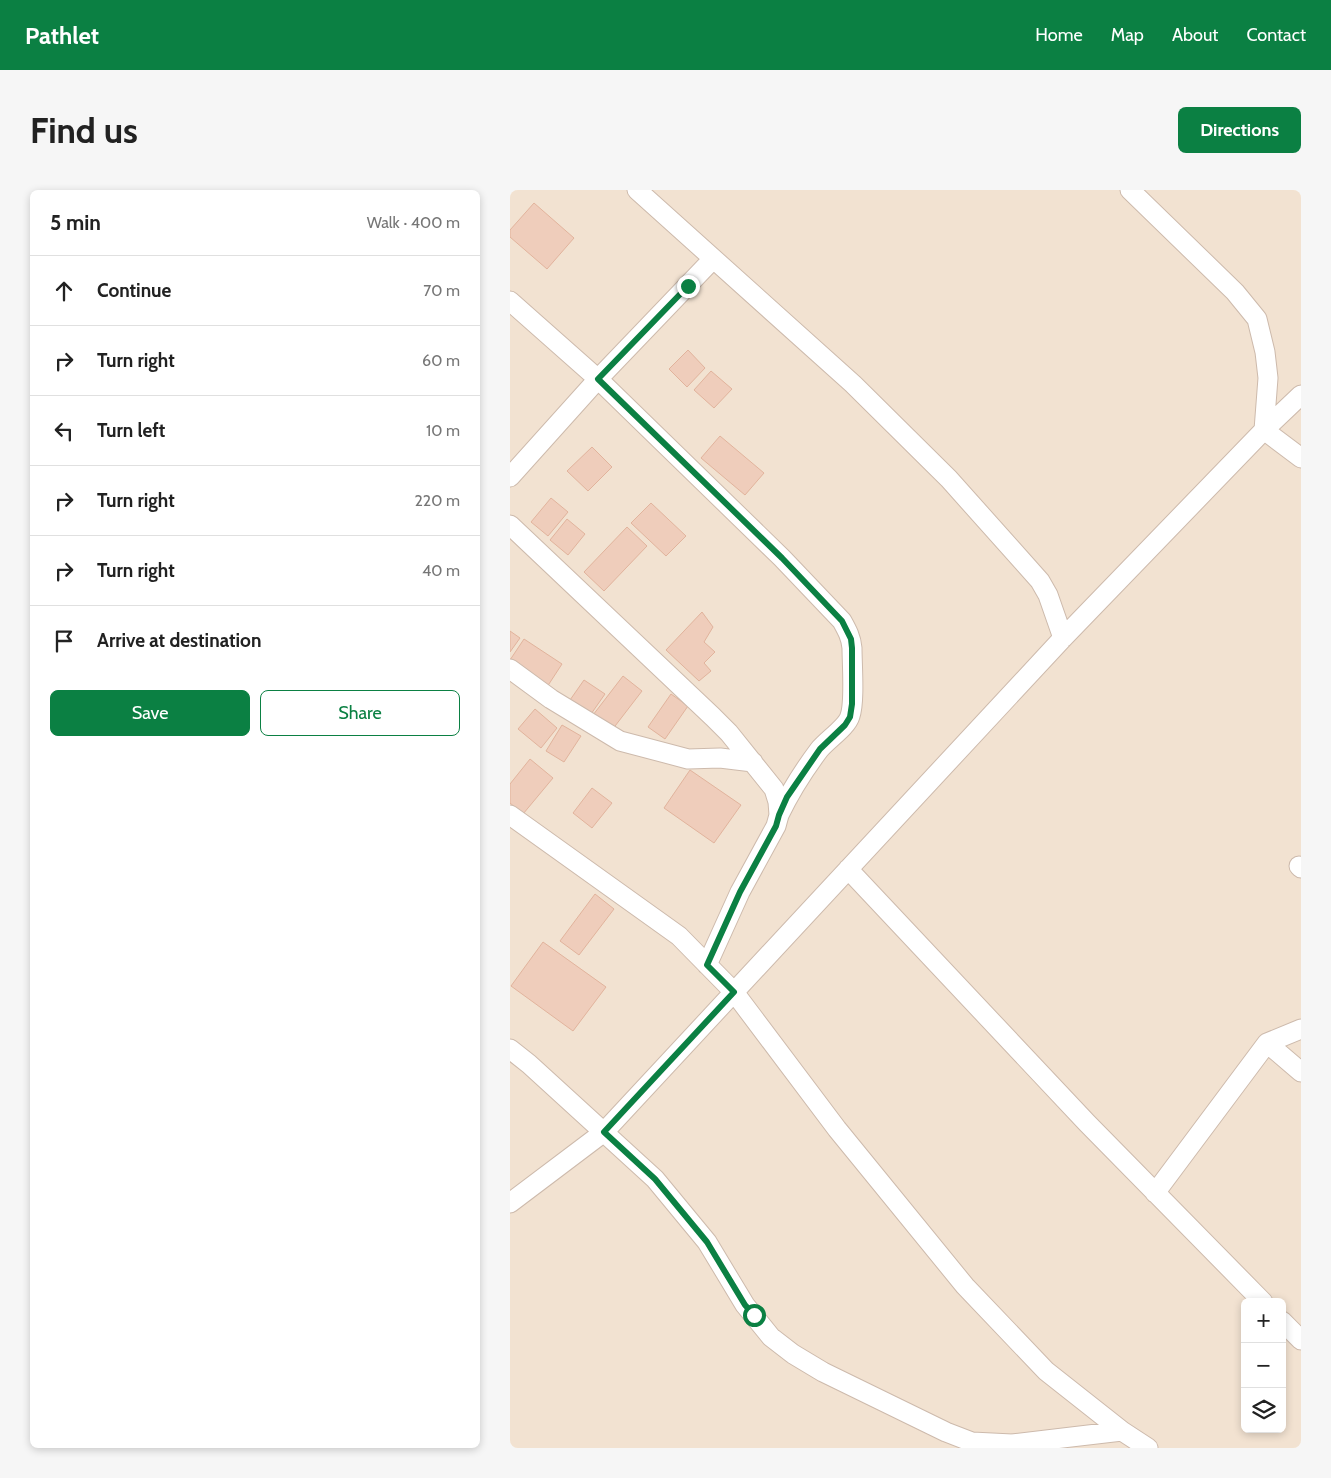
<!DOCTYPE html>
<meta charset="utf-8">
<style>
body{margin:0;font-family:Cabin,sans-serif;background:#f6f6f6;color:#222}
.controls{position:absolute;right:15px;bottom:15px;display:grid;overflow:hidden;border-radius:8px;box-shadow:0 2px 8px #0003}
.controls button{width:45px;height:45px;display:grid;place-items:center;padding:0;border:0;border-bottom:1px solid #e0e0e0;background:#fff;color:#222;font:25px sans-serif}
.stop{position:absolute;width:15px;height:15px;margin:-11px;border:4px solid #0b8043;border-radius:50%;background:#fff}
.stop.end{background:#0b8043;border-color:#fff;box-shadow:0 1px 5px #0008}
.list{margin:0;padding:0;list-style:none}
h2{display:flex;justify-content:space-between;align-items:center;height:65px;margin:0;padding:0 20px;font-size:21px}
h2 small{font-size:16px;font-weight:400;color:#767676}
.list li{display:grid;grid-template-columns:32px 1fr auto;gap:15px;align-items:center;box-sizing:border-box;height:70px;padding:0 20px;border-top:1px solid #e0e0e0}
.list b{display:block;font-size:19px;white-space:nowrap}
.list em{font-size:16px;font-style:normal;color:#767676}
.actions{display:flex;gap:10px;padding:15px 20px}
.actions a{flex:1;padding:11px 0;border:1px solid #0b8043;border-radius:8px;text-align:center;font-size:18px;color:#0b8043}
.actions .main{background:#0b8043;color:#fff}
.icon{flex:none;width:28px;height:28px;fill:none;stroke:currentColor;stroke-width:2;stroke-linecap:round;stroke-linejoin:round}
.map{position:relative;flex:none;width:791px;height:1258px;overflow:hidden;border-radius:8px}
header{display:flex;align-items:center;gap:30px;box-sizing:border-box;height:70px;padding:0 25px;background:#0b8043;color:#fff}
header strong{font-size:24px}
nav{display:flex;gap:28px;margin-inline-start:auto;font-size:18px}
.intro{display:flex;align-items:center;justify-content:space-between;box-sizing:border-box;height:120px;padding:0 30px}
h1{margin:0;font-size:35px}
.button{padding:12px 22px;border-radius:8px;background:#0b8043;color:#fff;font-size:18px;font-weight:700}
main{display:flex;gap:30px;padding:0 30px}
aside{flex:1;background:#fff;border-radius:8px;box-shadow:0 2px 8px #0003}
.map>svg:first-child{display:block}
.residential{fill:#f2e2d1;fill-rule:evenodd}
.building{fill:#efcdbb;stroke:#e1b39c}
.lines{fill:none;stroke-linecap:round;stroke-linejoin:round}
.minor-casing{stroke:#cdbaac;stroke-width:21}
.minor{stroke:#fff;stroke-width:19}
.route{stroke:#0b8043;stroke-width:6}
</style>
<header>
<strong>Pathlet</strong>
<nav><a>Home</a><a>Map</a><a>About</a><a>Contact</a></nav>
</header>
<div class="intro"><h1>Find us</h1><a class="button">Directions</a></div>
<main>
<aside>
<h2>5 min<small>Walk · 400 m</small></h2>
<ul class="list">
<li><svg class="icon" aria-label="ahead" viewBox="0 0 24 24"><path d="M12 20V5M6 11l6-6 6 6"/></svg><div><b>Continue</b></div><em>70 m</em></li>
<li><svg class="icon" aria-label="right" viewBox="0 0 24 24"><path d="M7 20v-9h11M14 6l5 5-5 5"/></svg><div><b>Turn right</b></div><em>60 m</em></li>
<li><svg class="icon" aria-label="left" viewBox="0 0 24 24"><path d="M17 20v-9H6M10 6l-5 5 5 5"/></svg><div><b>Turn left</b></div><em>10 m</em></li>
<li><svg class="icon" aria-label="right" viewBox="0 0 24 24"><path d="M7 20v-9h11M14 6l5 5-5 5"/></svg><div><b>Turn right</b></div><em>220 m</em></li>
<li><svg class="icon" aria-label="right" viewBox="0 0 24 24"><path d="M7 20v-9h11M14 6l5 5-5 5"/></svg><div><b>Turn right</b></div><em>40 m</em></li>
<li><svg class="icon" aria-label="arrive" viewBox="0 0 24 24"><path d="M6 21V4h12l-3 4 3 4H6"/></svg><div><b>Arrive at destination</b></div></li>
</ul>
<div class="actions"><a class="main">Save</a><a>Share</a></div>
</aside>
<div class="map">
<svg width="791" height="1258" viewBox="0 0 791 1258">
<rect width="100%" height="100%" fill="#fbf0e2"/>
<path class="residential" d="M 0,0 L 791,0 L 791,1258 L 0,1258 ZM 735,1112 L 772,1112 L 772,1239 L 735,1239 Z"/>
<path class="building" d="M 24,13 L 64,48 L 37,79 L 0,47 L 0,40 Z
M 178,160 L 195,178 L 177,197 L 159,179 Z
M 201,181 L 222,199 L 204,218 L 184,200 Z
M 210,246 L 254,283 L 235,305 L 191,268 Z
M 82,257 L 102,277 L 78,301 L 57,281 Z
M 41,308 L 58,322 L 38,346 L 21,332 Z
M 141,313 L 176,346 L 156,366 L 121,333 Z
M 57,329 L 75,344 L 58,365 L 40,350 Z
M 117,337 L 137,356 L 94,401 L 74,382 Z
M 192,422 L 203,437 L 194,452 L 205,462 L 194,473 L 201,481 L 189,491 L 156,460 Z
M 0,441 L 10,448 L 0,462 Z
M 14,449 L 52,474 L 37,497 L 0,470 Z
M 113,486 L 132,501 L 102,540 L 83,525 Z
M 74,490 L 95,504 L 81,524 L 60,510 Z
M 161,504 L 178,516 L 155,549 L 138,537 Z
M 25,519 L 47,538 L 31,558 L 8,539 Z
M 52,535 L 71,546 L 54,572 L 36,561 Z
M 20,569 L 43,588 L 13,624 L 0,613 L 0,594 Z
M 180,580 L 231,615 L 204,653 L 154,618 Z
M 82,598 L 102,613 L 82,638 L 63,623 Z
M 85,704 L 104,719 L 69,765 L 50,751 Z
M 33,752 L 96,797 L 63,841 L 1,796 Z"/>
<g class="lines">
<g class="minor-casing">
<path id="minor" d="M 127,0 L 343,194 L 439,289 L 530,391 L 538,405 L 553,448
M 620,0 L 725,102 L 747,129 L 755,162 L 758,188 L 754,240 L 791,268
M 0,111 L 88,189 L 272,368 L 332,431 C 337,440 341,447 342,458 C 342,474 345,512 340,526 C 337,537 317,550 309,560 C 294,580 280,602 269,625
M 0,287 L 88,189 L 203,69
M 0,335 L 203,527 L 219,543 L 264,599 L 268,612 L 269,625 L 266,636 L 230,702 L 197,775
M 0,479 L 41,509 L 110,551 L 178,569 L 210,568 L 243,572
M 0,625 L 169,746 L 224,802 L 327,939 L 455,1096 L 536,1181 L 612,1241 L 638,1258
M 789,676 L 791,678
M 338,679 L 577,933 L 753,1112
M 757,853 L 791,882
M 0,859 L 19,874 L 145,989 L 197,1052 L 235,1115 L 261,1147 L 283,1164 L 313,1182 L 436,1242 L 462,1252 L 502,1254 L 612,1241
M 645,1003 L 757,853 L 791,839
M 0,1013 L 94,942 L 553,448 L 754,240 L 791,205
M 772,1131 L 791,1150"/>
</g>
<use href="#minor" class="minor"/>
</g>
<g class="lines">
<path class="route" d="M 178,96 L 88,189 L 272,368 L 332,431 L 341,449 L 342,458 L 342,514 L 340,527 L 335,535 L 310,559 L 277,607 L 269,625 L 266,636 L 230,702 L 197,775 L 224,802 L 94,942 L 145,989 L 197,1052 L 235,1115 L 244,1125"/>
</g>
</svg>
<div class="controls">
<button>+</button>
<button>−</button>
<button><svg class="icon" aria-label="layers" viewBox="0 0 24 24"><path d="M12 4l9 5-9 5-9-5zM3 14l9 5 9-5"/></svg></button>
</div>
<div class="stop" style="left:244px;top:1125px"></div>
<div class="stop end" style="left:178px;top:96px"></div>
</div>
</main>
